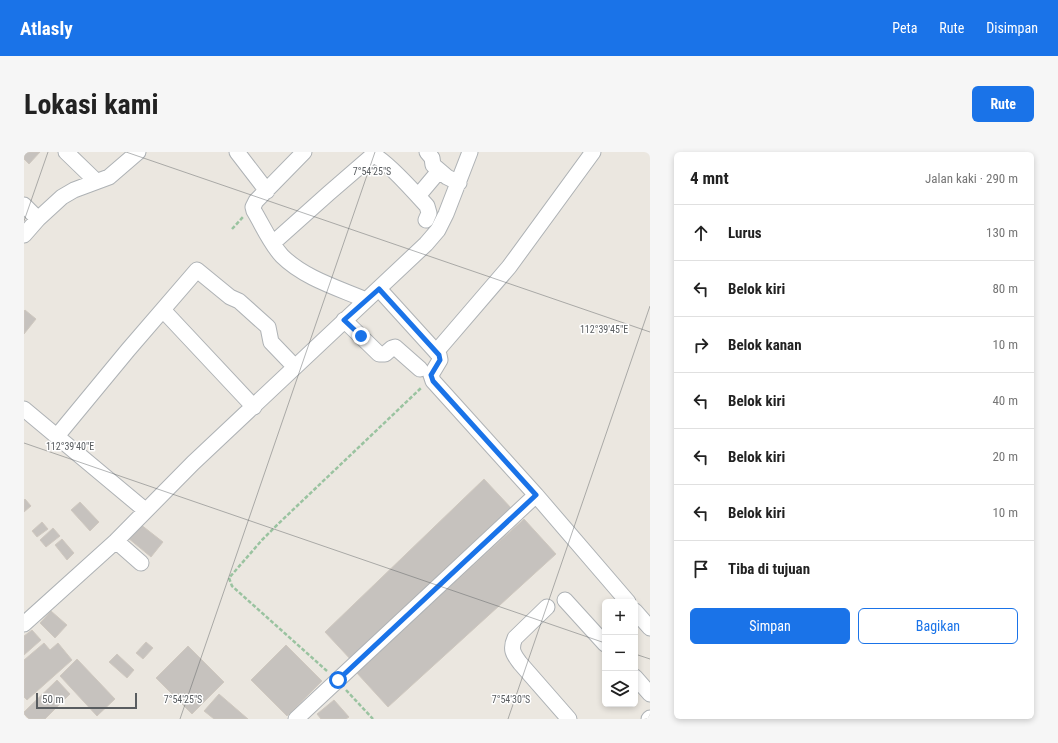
<!DOCTYPE html>
<html lang="id">
<meta charset="utf-8">
<style>
body{margin:0;font-family:"Roboto Condensed",sans-serif;background:#f6f6f6;color:#222}
.controls{position:absolute;right:12px;bottom:12px;display:grid;overflow:hidden;border-radius:6px;box-shadow:0 2px 6px #0003}
.controls button{width:36px;height:36px;display:grid;place-items:center;padding:0;border:0;border-bottom:1px solid #e0e0e0;background:#fff;color:#222;font:20px sans-serif}
.scale{position:absolute;left:12px;bottom:10px;width:101px;box-sizing:border-box;padding-left:4px;border:2px solid #595d60;border-top:0;font-size:11px;line-height:14px;white-space:nowrap;color:#595d60;-webkit-text-stroke:3px #fff;paint-order:stroke}
.stop{position:absolute;width:12px;height:12px;margin:-9px;border:3px solid #1a73e8;border-radius:50%;background:#fff}
.stop.end{background:#1a73e8;border-color:#fff;box-shadow:0 1px 4px #0008}
.list{margin:0;padding:0;list-style:none}
h2{display:flex;justify-content:space-between;align-items:center;height:52px;margin:0;padding:0 16px;font-size:17px}
h2 small{font-size:13px;font-weight:400;color:#767676}
.list li{display:grid;grid-template-columns:26px 1fr auto;gap:12px;align-items:center;box-sizing:border-box;height:56px;padding:0 16px;border-top:1px solid #e0e0e0}
.list b{display:block;font-size:15px;white-space:nowrap}
.list em{font-size:13px;font-style:normal;color:#767676}
.actions{display:flex;gap:8px;padding:12px 16px}
.actions a{flex:1;padding:9px 0;border:1px solid #1a73e8;border-radius:6px;text-align:center;font-size:14px;color:#1a73e8}
.actions .main{background:#1a73e8;color:#fff}
.icon{flex:none;width:22px;height:22px;fill:none;stroke:currentColor;stroke-width:2;stroke-linecap:round;stroke-linejoin:round}
.map{position:relative;flex:none;width:626px;height:567px;overflow:hidden;border-radius:6px}
header{display:flex;align-items:center;gap:24px;box-sizing:border-box;height:56px;padding:0 20px;background:#1a73e8;color:#fff}
header strong{font-size:19px}
nav{display:flex;gap:22px;margin-inline-start:auto;font-size:14px}
.intro{display:flex;align-items:center;justify-content:space-between;box-sizing:border-box;height:96px;padding:0 24px}
h1{margin:0;font-size:28px}
.button{padding:10px 18px;border-radius:6px;background:#1a73e8;color:#fff;font-size:14px;font-weight:700}
main{display:flex;gap:24px;padding:0 24px}
aside{flex:1;background:#fff;border-radius:6px;box-shadow:0 2px 6px #0003}
.map>svg:first-child{display:block}
.building{fill:#c6c2be;stroke:#cfc8bf}
.lines{fill:none;stroke-linecap:round;stroke-linejoin:round}
.street-casing{stroke:#aeb2b5;stroke-width:17}
.path{stroke:#9ac3a0;stroke-width:2.5;stroke-dasharray:4 2;stroke-linecap:butt}
.street{stroke:#fff;stroke-width:15}
.route{stroke:#1a73e8;stroke-width:5}
.ticks{fill:none;stroke:#595d60;stroke-width:1;stroke-opacity:0.45}
.ticks-label{font-size:10px;text-anchor:middle;fill:#595d60;stroke:#fff;stroke-width:3;stroke-linejoin:round;paint-order:stroke}
</style>
<header>
<strong>Atlasly</strong>
<nav><a>Peta</a><a>Rute</a><a>Disimpan</a></nav>
</header>
<div class="intro"><h1>Lokasi kami</h1><a class="button">Rute</a></div>
<main>
<div class="map">
<svg width="626" height="567" viewBox="0 0 626 567">
<rect width="100%" height="100%" fill="#ebe7e0"/>
<path class="building" d="M 0,0 L 16,0 L 5,12 L 0,7 Z
M 1,158 L 12,167 L 0,182 L 0,159 Z
M 460,327 L 488,357 L 329,510 L 301,480 Z
M 1,347 L 7,354 L 0,360 L 0,348 Z
M 56,350 L 75,370 L 66,379 L 47,358 Z
M 500,367 L 532,402 L 364,555 L 332,520 Z
M 18,370 L 24,377 L 13,385 L 8,379 Z
M 116,372 L 139,390 L 127,405 L 104,386 Z
M 29,376 L 36,384 L 22,395 L 16,388 Z
M 38,387 L 50,401 L 43,408 L 31,393 Z
M 27,459 L 43,473 L 31,486 L 16,471 Z
M 8,478 L 17,488 L 0,503 L 0,484 Z
M 122,490 L 129,496 L 119,507 L 112,501 Z
M 20,491 L 26,498 L 34,491 L 48,508 L 3,548 L 0,545 L 0,508 Z
M 262,493 L 298,529 L 263,564 L 227,528 Z
M 164,494 L 200,530 L 168,562 L 132,526 Z
M 93,502 L 110,518 L 103,526 L 85,510 Z
M 53,507 L 91,547 L 73,564 L 36,524 Z
M 33,528 L 46,542 L 21,567 L 5,567 L 0,562 L 0,560 Z
M 195,542 L 224,567 L 190,567 L 180,559 Z
M 310,548 L 325,565 L 322,567 L 297,567 L 293,562 Z"/>
<g class="lines">
<g class="street-casing">
<path id="street" d="M 42,0 L 72,29
M 213,0 L 243,39
M 280,0 L 232,49 L 229,55 L 230,59 C 239,74 246,91 258,104 C 280,126 314,136 342,148
M 403,0 L 408,6 L 409,13 L 423,25 L 435,31
M 394,44 L 415,19
M 0,53 L 14,67
M 0,83 L 14,67 L 38,45 L 50,38 L 85,25 L 114,0
M 249,91 L 305,41 L 349,3 C 360,6 394,44 403,54 L 405,61 L 402,68
M 355,137 L 415,203 L 416,208 L 407,223 L 409,229 L 512,343 L 604,450
M 139,158 L 230,255
M 320,168 L 355,202 L 361,202 L 368,196 L 371,195 L 396,217
M 412,200 L 485,115 L 569,0
M 0,257 L 121,358
M 33,284 L 104,198 L 173,118 L 206,145 L 215,149 L 244,175 L 247,190 L 271,215
M 92,389 L 117,411
M 541,448 L 581,492
M 523,455 L 491,486 C 486,497 489,502 496,511 L 545,567
M 611,459 L 626,476
M 0,472 L 92,389 L 169,311 L 402,92 L 414,78 L 422,62 L 446,0
M 611,525 L 626,542
M 272,567 L 512,343
M 625,567 L 626,566"/>
</g>
<path class="path" d="M 208,77 L 219,65
M 303,519 L 208,434 L 205,426 L 238,388 L 253,373 L 397,236
M 322,538 L 349,567"/>
<use href="#street" class="street"/>
</g>
<g class="lines">
<path class="route" d="M 314,528 L 512,343 L 409,229 L 407,223 L 416,208 L 415,203 L 355,137 L 320,168 L 337,184"/>
</g>
<path class="ticks" d="M 102,0 L 626,180M 0,69 L 24,0M 0,291 L 581,491M 611,502 L 626,507M 156,567 L 351,0M 484,567 L 626,154"/>
<g class="ticks-label">
<text x="348" y="23">7°54'25"S</text>
<text x="580" y="181">112°39'45"E</text>
<text x="46" y="298">112°39'40"E</text>
<text x="159" y="551">7°54'25"S</text>
<text x="487" y="551">7°54'30"S</text>
</g>
</svg>
<div class="controls">
<button>+</button>
<button>−</button>
<button><svg class="icon" aria-label="layers" viewBox="0 0 24 24"><path d="M12 4l9 5-9 5-9-5zM3 14l9 5 9-5"/></svg></button>
</div>
<div class="scale">50 m</div>
<div class="stop" style="left:314px;top:528px"></div>
<div class="stop end" style="left:337px;top:184px"></div>
</div>
<aside>
<h2>4 mnt<small>Jalan kaki · 290 m</small></h2>
<ul class="list">
<li><svg class="icon" aria-label="ahead" viewBox="0 0 24 24"><path d="M12 20V5M6 11l6-6 6 6"/></svg><div><b>Lurus</b></div><em>130 m</em></li>
<li><svg class="icon" aria-label="left" viewBox="0 0 24 24"><path d="M17 20v-9H6M10 6l-5 5 5 5"/></svg><div><b>Belok kiri</b></div><em>80 m</em></li>
<li><svg class="icon" aria-label="right" viewBox="0 0 24 24"><path d="M7 20v-9h11M14 6l5 5-5 5"/></svg><div><b>Belok kanan</b></div><em>10 m</em></li>
<li><svg class="icon" aria-label="left" viewBox="0 0 24 24"><path d="M17 20v-9H6M10 6l-5 5 5 5"/></svg><div><b>Belok kiri</b></div><em>40 m</em></li>
<li><svg class="icon" aria-label="left" viewBox="0 0 24 24"><path d="M17 20v-9H6M10 6l-5 5 5 5"/></svg><div><b>Belok kiri</b></div><em>20 m</em></li>
<li><svg class="icon" aria-label="left" viewBox="0 0 24 24"><path d="M17 20v-9H6M10 6l-5 5 5 5"/></svg><div><b>Belok kiri</b></div><em>10 m</em></li>
<li><svg class="icon" aria-label="arrive" viewBox="0 0 24 24"><path d="M6 21V4h12l-3 4 3 4H6"/></svg><div><b>Tiba di tujuan</b></div></li>
</ul>
<div class="actions"><a class="main">Simpan</a><a>Bagikan</a></div>
</aside>
</main>
